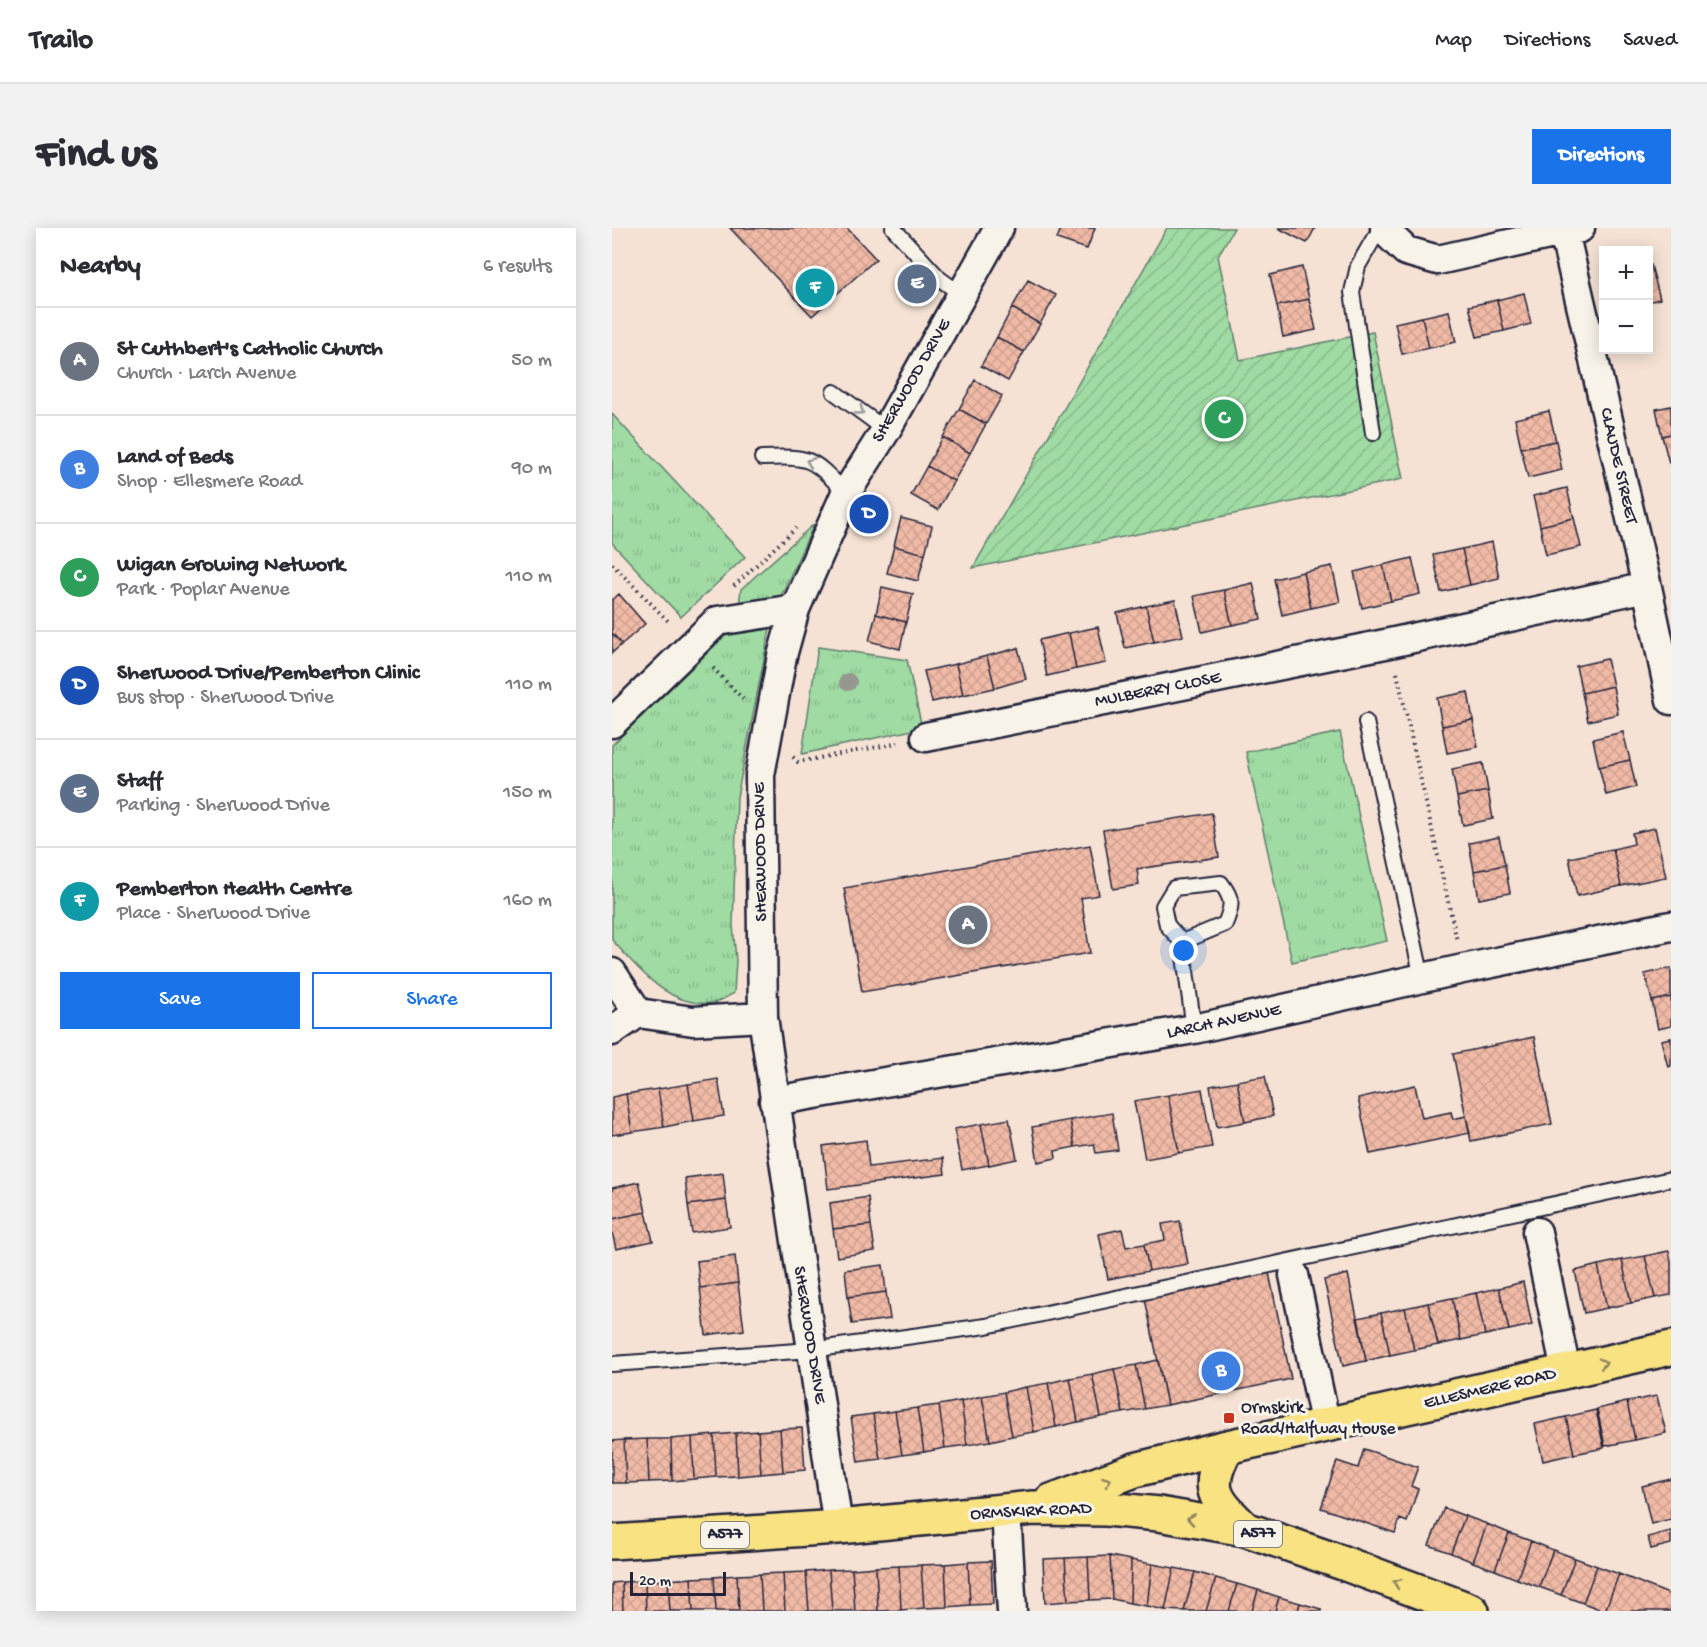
<!DOCTYPE html>
<meta charset="utf-8">
<style>
body{margin:0;font-family:"Gochi Hand",sans-serif;background:#f2f2f3;color:#2b2b33}
.controls{position:absolute;right:18px;top:18px;display:grid;overflow:hidden;border-radius:0px;box-shadow:0 3px 15px #0003}
.controls button{width:54px;height:54px;display:grid;place-items:center;padding:0;border:0;border-bottom:2px solid #e1e1e2;background:#fff;color:#2b2b33;font:30px sans-serif}
.scale{position:absolute;left:18px;bottom:15px;width:96px;box-sizing:border-box;padding-left:6px;border:3px solid #22223b;border-top:0;font-size:16px;line-height:21px;white-space:nowrap;color:#22223b;-webkit-text-stroke:4px #f7f3e8;paint-order:stroke}
.you{position:absolute;left:572px;top:723px;width:21px;height:21px;margin:-15px;border:4px solid #fff;border-radius:50%;background:#1a73e8;box-shadow:0 0 0 9px #1a73e833}
.badge{display:grid;place-items:center;width:39px;height:39px;border-radius:50%;background:#1a73e8;color:#fff;font-size:20px;font-weight:700}
.pin{position:absolute;translate:-50% -50%;border:3px solid #fff;box-shadow:0 2px 6px #0006}
.list{margin:0;padding:0;list-style:none}
h2{display:flex;justify-content:space-between;align-items:center;height:78px;margin:0;padding:0 24px;font-size:26px}
h2 small{font-size:20px;font-weight:400;color:#7c7c81}
.list li{display:grid;grid-template-columns:39px 1fr auto;gap:18px;align-items:center;box-sizing:border-box;height:108px;padding:0 24px;border-top:2px solid #e1e1e2}
.list b{display:block;font-size:22px;white-space:nowrap}
.list p{margin:0;font-size:20px;white-space:nowrap;color:#7c7c81}
.list em{font-size:20px;font-style:normal;color:#7c7c81}
.actions{display:flex;gap:12px;padding:18px 24px}
.actions a{flex:1;padding:14px 0;border:2px solid #1a73e8;border-radius:0px;text-align:center;font-size:21px;color:#1a73e8}
.actions .main{background:#1a73e8;color:#fff}
.map{position:relative;flex:none;width:1059px;height:1383px;overflow:hidden;border-radius:0px}
header{display:flex;align-items:center;gap:36px;box-sizing:border-box;height:84px;padding:0 30px;background:#fff;border-bottom:2px solid #e1e1e2}
header strong{font-size:28px}
nav{display:flex;gap:33px;margin-inline-start:auto;font-size:21px}
.intro{display:flex;align-items:center;justify-content:space-between;box-sizing:border-box;height:144px;padding:0 36px}
h1{margin:0;font-size:42px}
.button{padding:15px 27px;border-radius:0px;background:#1a73e8;color:#fff;font-size:21px;font-weight:700}
main{display:flex;gap:36px;padding:0 36px}
aside{flex:1;background:#fff;border-radius:0px;box-shadow:0 3px 15px #0003}
.map>svg:first-child{display:block}
.grass{fill:url(#grass-tufts);stroke:#607e6e;stroke-width:1.5}
.garden{fill:url(#garden-furrows);stroke:#607e6e;stroke-width:1.5}
.building{fill:url(#building-cross-hatch);stroke:#22223b;stroke-width:1.5}
.lines{fill:none;stroke-linecap:round;stroke-linejoin:round}
.service-casing{stroke:#22223b;stroke-width:18}
.minor-casing{stroke:#22223b;stroke-width:33}
.trunk-casing{stroke:#22223b;stroke-width:38}
.path{stroke:#22223b;stroke-width:4;stroke-dasharray:1.5 4.5;stroke-linecap:butt}
.service{stroke:#f7f3e8;stroke-width:14}
.minor{stroke:#f7f3e8;stroke-width:28}
.trunk{stroke:#f8e281;stroke-width:33}
.tree{fill:#969791}
.oneway{stroke:#97959a}
.oneway2{stroke:#8d825e}
.poi-dot{fill:#c8321e;stroke:#f7f3e8;stroke-width:2}
.labels{text-anchor:middle;dominant-baseline:central;stroke-width:6;stroke-linejoin:round;paint-order:stroke}
.shield{fill:#f7f3e8;stroke:#62616f;stroke-width:1.5}
.shield-label{font-size:16px;font-weight:bold;fill:#22223b}
.street-label{font-size:18px;fill:#22223b;stroke:#f7f3e8}
.poi-label{font-size:18px;fill:#22223b;stroke:#f7f3e8;text-anchor:start}
</style>
<header>
<strong>Trailo</strong>
<nav><a>Map</a><a>Directions</a><a>Saved</a></nav>
</header>
<div class="intro"><h1>Find us</h1><a class="button">Directions</a></div>
<main>
<aside>
<h2>Nearby<small>6 results</small></h2>
<ul class="list">
<li><span class="badge" style="background:#6b7280">A</span><div><b>St Cuthbert's Catholic Church</b><p>Church · Larch Avenue</p></div><em>50 m</em></li>
<li><span class="badge" style="background:#3f7fe0">B</span><div><b>Land of Beds</b><p>Shop · Ellesmere Road</p></div><em>90 m</em></li>
<li><span class="badge" style="background:#2e9e5b">C</span><div><b>Wigan Growing Network</b><p>Park · Poplar Avenue</p></div><em>110 m</em></li>
<li><span class="badge" style="background:#1a4fb4">D</span><div><b>Sherwood Drive/Pemberton Clinic</b><p>Bus stop · Sherwood Drive</p></div><em>110 m</em></li>
<li><span class="badge" style="background:#5c6f8a">E</span><div><b>Staff</b><p>Parking · Sherwood Drive</p></div><em>150 m</em></li>
<li><span class="badge" style="background:#0f9aa8">F</span><div><b>Pemberton Health Centre</b><p>Place · Sherwood Drive</p></div><em>160 m</em></li>
</ul>
<div class="actions"><a class="main">Save</a><a>Share</a></div>
</aside>
<div class="map">
<svg width="1059" height="1383" viewBox="0 0 1059 1383">
<defs>
<pattern id="grass-tufts" width="24" height="20" patternUnits="userSpaceOnUse" patternTransform="scale(1.5)"><rect width="24" height="20" fill="#9fdba2"/><path d="M3 7l-1-3M5 7V3M7 7l1-3M15 17l-1-3M17 17v-4M19 17l1-3" fill="none" stroke="#89bc8c"/></pattern>
<pattern id="garden-furrows" width="10" height="10" patternUnits="userSpaceOnUse" patternTransform="scale(1.5)"><rect width="10" height="10" fill="#9fdba2"/><path d="M-1 1l2-2M0 10L10 0M9 11l2-2" fill="none" stroke="#89bc8c"/></pattern>
<pattern id="building-cross-hatch" width="8" height="8" patternUnits="userSpaceOnUse" patternTransform="scale(1.5)"><rect width="8" height="8" fill="#f1baa6"/><path d="M0 0l8 8M0 8l8-8" fill="none" stroke="#cea090"/></pattern>
</defs>
<rect width="100%" height="100%" fill="#f5e2d4"/>
<filter id="ink" filterUnits="userSpaceOnUse"><feTurbulence type="fractalNoise" baseFrequency=".0167" numOctaves="2"/><feDisplacementMap in="SourceGraphic" scale="12" xChannelSelector="R" yChannelSelector="G"/><feConvolveMatrix kernelMatrix="1 2 1 2 8 2 1 2 1" color-interpolation-filters="sRGB"/></filter>
<g filter="url(#ink)">
<path class="grass" d="M 0,186 L 133,329 L 69,389 L 0,315 Z
M 202,296 L 164,379 L 127,377 L 129,361 Z
M 158,400 L 125,569 L 121,697 L 124,733 L 122,765 C 116,768 108,774 101,775 C 56,780 27,741 0,712 L 0,517 L 115,406 Z
M 206,419 L 295,432 L 310,500 L 190,526 Z
M 728,504 L 775,713 L 680,734 L 634,524 Z"/>
<path class="garden" d="M 555,0 L 622,0 L 606,28 L 628,132 L 761,104 L 791,251 L 361,340 Z"/>
<path class="building" d="M 118,0 L 235,0 L 264,31 L 200,88 Z
M 449,0 L 483,0 L 475,21 L 445,11 Z
M 666,0 L 703,0 L 695,15 Z
M 1039,37 L 1048,71 L 1036,74 L 1036,38 Z
M 690,39 L 697,71 L 665,78 L 658,47 Z
M 416,52 L 444,67 L 428,96 L 400,80 Z
M 912,65 L 919,96 L 892,103 L 885,72 Z
M 697,71 L 704,102 L 671,109 L 665,78 Z
M 885,72 L 892,103 L 865,109 L 857,78 Z
M 400,80 L 428,96 L 412,124 L 385,109 Z
M 837,83 L 844,114 L 817,120 L 810,89 Z
M 810,89 L 817,120 L 790,126 L 783,95 Z
M 385,109 L 412,124 L 396,153 L 369,138 Z
M 363,152 L 390,168 L 374,196 L 347,181 Z
M 1059,178 L 1059,206 L 1050,208 L 1044,181 Z
M 347,181 L 374,196 L 358,225 L 331,209 Z
M 937,183 L 944,213 L 909,220 L 903,191 Z
M 1059,206 L 1059,235 L 1057,235 L 1050,208 Z
M 331,209 L 358,225 L 342,253 L 315,238 Z
M 944,213 L 950,242 L 916,250 L 909,220 Z
M 315,238 L 342,253 L 326,282 L 299,267 Z
M 955,260 L 962,290 L 928,298 L 921,268 Z
M 289,290 L 320,298 L 313,326 L 282,318 Z
M 962,290 L 969,319 L 934,327 L 928,298 Z
M 880,314 L 887,350 L 858,357 L 850,321 Z
M 282,318 L 313,326 L 306,353 L 275,345 Z
M 850,321 L 858,357 L 829,364 L 821,327 Z
M 800,330 L 808,366 L 779,373 L 771,337 Z
M 771,337 L 779,373 L 750,380 L 742,344 Z
M 720,338 L 728,374 L 699,380 L 691,344 Z
M 691,344 L 699,380 L 670,387 L 662,351 Z
M 641,355 L 649,391 L 620,397 L 612,362 Z
M 270,359 L 301,366 L 294,394 L 264,386 Z
M 612,362 L 620,397 L 590,404 L 582,368 Z
M 7,366 L 33,396 L 10,416 L 0,405 L 0,372 Z
M 563,372 L 571,408 L 542,414 L 534,378 Z
M 534,378 L 542,414 L 513,420 L 505,385 Z
M 264,386 L 294,394 L 288,421 L 257,413 Z
M 486,399 L 494,435 L 464,441 L 457,405 Z
M 0,405 L 10,416 L 0,425 Z
M 457,405 L 464,441 L 435,448 L 427,412 Z
M 406,420 L 414,451 L 383,460 L 375,428 Z
M 375,428 L 383,460 L 351,467 L 344,436 Z
M 995,431 L 1001,458 L 970,465 L 964,438 Z
M 344,436 L 351,467 L 320,474 L 312,443 Z
M 1001,458 L 1006,486 L 976,493 L 970,465 Z
M 856,464 L 861,492 L 830,498 L 825,470 Z
M 861,492 L 866,519 L 835,525 L 830,498 Z
M 1011,504 L 1018,532 L 987,539 L 981,511 Z
M 1018,532 L 1024,559 L 994,567 L 987,539 Z
M 871,535 L 876,563 L 845,569 L 840,541 Z
M 876,563 L 881,591 L 851,597 L 845,569 Z
M 600,585 L 607,629 L 525,641 L 527,657 L 501,661 L 491,602 Z
M 1043,600 L 1054,649 L 1009,658 L 1001,621 L 1022,616 L 1020,605 Z
M 887,609 L 893,637 L 862,643 L 857,615 Z
M 478,617 L 487,667 L 469,670 L 478,725 L 250,764 L 232,660 Z
M 1001,621 L 1009,658 L 965,668 L 957,630 Z
M 893,637 L 898,665 L 867,671 L 862,643 Z
M 1059,740 L 1059,769 L 1040,773 L 1033,746 Z
M 1059,769 L 1059,798 L 1046,801 L 1040,773 Z
M 922,809 L 940,896 L 859,913 L 841,826 Z
M 1059,810 L 1059,838 L 1056,839 L 1049,812 Z
M 653,848 L 661,888 L 633,894 L 625,853 Z
M 106,851 L 112,888 L 82,893 L 76,856 Z
M 625,853 L 633,894 L 605,899 L 598,858 Z
M 76,856 L 82,893 L 52,899 L 46,861 Z
M 803,857 L 810,890 L 839,884 L 841,891 L 854,888 L 858,905 L 758,926 L 746,870 Z
M 46,861 L 52,899 L 20,904 L 14,866 Z
M 590,861 L 600,919 L 567,925 L 556,867 Z
M 14,866 L 20,904 L 0,907 L 0,869 Z
M 556,867 L 567,925 L 533,931 L 522,873 Z
M 500,885 L 506,922 L 484,925 L 482,916 L 463,919 L 458,892 Z
M 397,891 L 405,931 L 377,937 L 369,896 Z
M 458,892 L 463,919 L 443,923 L 444,930 L 426,934 L 420,899 Z
M 369,896 L 377,937 L 350,942 L 342,901 Z
M 254,912 L 257,939 L 331,930 L 333,946 L 216,961 L 211,918 Z
M 111,945 L 114,972 L 76,977 L 73,950 Z
M 27,954 L 34,984 L 0,991 L 0,960 Z
M 256,969 L 259,997 L 221,1001 L 218,975 Z
M 114,972 L 118,999 L 80,1005 L 76,977 Z
M 34,984 L 41,1013 L 4,1021 L 0,1004 L 0,991 Z
M 568,993 L 576,1036 L 537,1043 L 532,1016 L 553,1012 L 550,996 Z
M 259,997 L 263,1023 L 225,1029 L 221,1001 Z
M 510,1001 L 514,1019 L 532,1016 L 537,1043 L 496,1051 L 487,1006 Z
M 1057,1023 L 1059,1033 L 1059,1067 L 1043,1070 L 1033,1028 Z
M 123,1028 L 126,1055 L 88,1060 L 85,1033 Z
M 1033,1028 L 1043,1070 L 1019,1075 L 1010,1032 Z
M 1010,1032 L 1019,1075 L 995,1080 L 986,1037 Z
M 271,1037 L 274,1064 L 236,1069 L 233,1042 Z
M 986,1037 L 995,1080 L 972,1085 L 963,1043 Z
M 656,1040 L 679,1151 L 555,1177 L 532,1066 Z
M 736,1046 L 754,1133 L 731,1138 L 712,1052 Z
M 911,1054 L 920,1097 L 897,1102 L 887,1060 Z
M 126,1055 L 132,1102 L 94,1107 L 88,1060 Z
M 887,1060 L 897,1102 L 873,1107 L 864,1065 Z
M 274,1064 L 278,1091 L 240,1096 L 236,1069 Z
M 864,1065 L 873,1107 L 849,1112 L 840,1070 Z
M 840,1070 L 849,1112 L 826,1117 L 816,1075 Z
M 816,1075 L 826,1117 L 802,1122 L 793,1080 Z
M 793,1080 L 802,1122 L 778,1127 L 769,1085 Z
M 769,1085 L 778,1127 L 754,1133 L 746,1090 Z
M 546,1132 L 555,1177 L 533,1181 L 524,1137 Z
M 524,1137 L 533,1181 L 511,1185 L 502,1141 Z
M 502,1141 L 511,1185 L 489,1189 L 480,1146 Z
M 480,1146 L 489,1189 L 466,1194 L 458,1150 Z
M 458,1150 L 466,1194 L 444,1199 L 436,1155 Z
M 436,1155 L 444,1199 L 422,1204 L 414,1159 Z
M 414,1159 L 422,1204 L 400,1208 L 392,1164 Z
M 392,1164 L 400,1208 L 378,1213 L 370,1168 Z
M 370,1168 L 378,1213 L 355,1217 L 349,1173 Z
M 1045,1168 L 1054,1205 L 1023,1212 L 1015,1174 Z
M 349,1173 L 355,1217 L 333,1220 L 327,1177 Z
M 1015,1174 L 1023,1212 L 993,1218 L 985,1181 Z
M 327,1177 L 333,1220 L 312,1224 L 305,1180 Z
M 305,1180 L 312,1224 L 290,1227 L 283,1183 Z
M 984,1182 L 992,1220 L 962,1226 L 954,1189 Z
M 283,1183 L 290,1227 L 268,1231 L 261,1186 Z
M 261,1186 L 268,1231 L 246,1234 L 239,1189 Z
M 954,1189 L 962,1226 L 931,1233 L 923,1196 Z
M 190,1200 L 193,1242 L 171,1244 L 168,1201 Z
M 168,1201 L 171,1244 L 149,1246 L 146,1203 Z
M 146,1203 L 149,1246 L 126,1248 L 124,1205 Z
M 124,1205 L 126,1248 L 104,1249 L 102,1207 Z
M 102,1207 L 104,1249 L 82,1251 L 80,1209 Z
M 80,1209 L 82,1251 L 60,1253 L 59,1211 Z
M 35,1211 L 59,1211 L 60,1253 L 37,1254 Z
M 35,1211 L 37,1254 L 14,1255 L 12,1212 Z
M 12,1212 L 14,1255 L 0,1255 L 0,1213 Z
M 752,1221 L 806,1239 L 799,1258 L 806,1261 L 795,1294 L 788,1291 L 783,1305 L 709,1280 L 725,1233 L 746,1240 Z
M 1059,1251 L 1059,1291 L 1039,1296 L 1030,1258 Z
M 832,1280 L 853,1288 L 839,1325 L 817,1317 Z
M 853,1288 L 875,1296 L 861,1334 L 839,1325 Z
M 875,1296 L 897,1305 L 883,1342 L 861,1334 Z
M 1059,1303 L 1059,1316 L 1039,1321 L 1036,1309 Z
M 897,1305 L 919,1313 L 905,1351 L 883,1342 Z
M 919,1313 L 941,1322 L 927,1359 L 905,1351 Z
M 941,1322 L 963,1330 L 949,1367 L 927,1359 Z
M 498,1328 L 519,1332 L 518,1375 L 500,1371 Z
M 498,1328 L 500,1371 L 478,1372 L 476,1329 Z
M 476,1329 L 478,1372 L 456,1373 L 453,1330 Z
M 453,1330 L 456,1373 L 433,1375 L 431,1331 Z
M 963,1330 L 985,1338 L 971,1375 L 949,1367 Z
M 519,1332 L 540,1336 L 535,1378 L 518,1375 Z
M 379,1333 L 381,1376 L 358,1377 L 356,1334 Z
M 356,1334 L 358,1377 L 335,1379 L 333,1336 Z
M 333,1336 L 335,1379 L 312,1380 L 309,1337 Z
M 540,1336 L 562,1340 L 553,1382 L 535,1378 Z
M 309,1337 L 312,1380 L 289,1382 L 287,1338 Z
M 287,1338 L 289,1382 L 266,1383 L 264,1339 Z
M 985,1338 L 1007,1346 L 993,1383 L 971,1375 Z
M 264,1339 L 266,1383 L 243,1383 L 240,1341 Z
M 562,1340 L 583,1344 L 572,1383 L 553,1382 Z
M 240,1341 L 243,1383 L 220,1383 L 217,1342 Z
M 217,1342 L 220,1383 L 197,1383 L 194,1344 Z
M 194,1344 L 197,1383 L 173,1383 L 171,1345 Z
M 583,1344 L 604,1350 L 594,1383 L 572,1383 Z
M 171,1345 L 173,1383 L 150,1383 L 148,1346 Z
M 148,1346 L 150,1383 L 127,1383 L 125,1347 Z
M 1007,1346 L 1059,1367 L 1059,1383 L 993,1383 Z
M 125,1347 L 127,1383 L 104,1383 L 102,1349 Z
M 102,1349 L 104,1383 L 81,1383 L 79,1350 Z
M 79,1350 L 81,1383 L 58,1383 L 56,1352 Z
M 604,1350 L 625,1356 L 617,1383 L 594,1383 Z
M 56,1352 L 58,1383 L 34,1383 L 33,1353 Z
M 33,1353 L 34,1383 L 11,1383 L 10,1354 Z
M 10,1354 L 11,1383 L 0,1383 L 0,1355 Z
M 625,1356 L 646,1362 L 640,1383 L 617,1383 Z
M 646,1362 L 667,1369 L 663,1383 L 640,1383 Z
M 667,1369 L 688,1375 L 686,1383 L 663,1383 Z
M 688,1375 L 709,1381 L 709,1383 L 686,1383 Z"/>
<g class="lines">
<g class="service-casing">
<path id="service" d="M 281,0 L 328,51 L 349,66
M 222,164 L 274,202
M 761,205 L 740,64 L 746,38 L 762,10 L 773,3
M 150,230 C 200,228 200,230 234,265
M 754,494 L 810,750
M 570,714 L 613,696 C 621,677 621,671 609,655 L 562,660 L 551,678 L 555,697 L 570,714 L 582,801
M 0,1136 L 199,1122 L 374,1098 L 1059,951"/>
</g>
<g class="minor-casing">
<path id="minor" d="M 773,0 L 773,3 L 794,23 L 826,32 L 968,0
M 952,4 L 1035,359 L 1059,472
M 0,495 L 105,393 L 183,381
M 314,509 L 778,415 L 1035,359
M 0,745 L 26,785 L 81,793 L 151,789
M 0,803 L 26,785
M 162,873 L 582,801 L 851,741 L 1059,698
M 925,1004 L 954,1143
M 682,1047 L 714,1198
M 394,1284 L 400,1383
M 226,1299 L 151,789 L 148,547 L 170,428 L 183,381 L 234,265 L 274,202 L 387,0"/>
</g>
<g class="trunk-casing">
<path id="trunk" d="M 615,1219 C 592,1260 601,1270 633,1301
M 439,1273 L 523,1242 L 615,1219 L 1059,1120
M 0,1314 L 226,1299 L 421,1280 L 494,1281 L 547,1286 L 633,1301 L 731,1335 L 860,1383"/>
</g>
<path class="path" d="M 0,336 L 58,395
M 122,358 L 184,300
M 101,440 L 131,471
M 785,445 L 845,713
M 181,529 L 186,534 L 286,515"/>
<use href="#service" class="service"/>
<use href="#minor" class="minor"/>
<use href="#trunk" class="trunk"/>
</g>
<circle class="tree" cx="236" cy="454" r="9"/>
<defs><path id="oneway-chevron" d="M-2-3.5L2.5 0L-2 3.5" fill="none" stroke-width="1.6" stroke-linecap="round" stroke-linejoin="round" transform="scale(1.5)"/></defs>
<g class="oneway">
<use href="#oneway-chevron" transform="translate(248 183) rotate(36)"/>
<use href="#oneway-chevron" transform="translate(198 234) rotate(-159)"/>
</g>
<g class="oneway2">
<use href="#oneway-chevron" transform="translate(991 1135) rotate(-12)"/>
<use href="#oneway-chevron" transform="translate(495 1253) rotate(-20)"/>
<use href="#oneway-chevron" transform="translate(579 1291) rotate(-171)"/>
<use href="#oneway-chevron" transform="translate(785 1355) rotate(-160)"/>
</g>
</g>
<rect class="poi-dot" x="611" y="1184" width="12" height="12" rx="3"/>
<g class="labels">
<g class="shield">
<rect x="622" y="1293" width="48" height="26" rx="4.5"/>
<rect x="89" y="1294" width="48" height="26" rx="4.5"/>
</g>
<g class="shield-label">
<text x="646" y="1306">A577</text>
<text x="113" y="1307">A577</text>
</g>
<g class="street-label">
<text transform="translate(300 153) rotate(-60)">SHERWOOD DRIVE</text>
<text transform="translate(1006 238) rotate(77)">CLAUDE STREET</text>
<text transform="translate(546 462) rotate(-11)">MULBERRY CLOSE</text>
<text transform="translate(149 624) rotate(-91)">SHERWOOD DRIVE</text>
<text transform="translate(612 794) rotate(-12)">LARCH AVENUE</text>
<text transform="translate(197 1107) rotate(81)">SHERWOOD DRIVE</text>
<text transform="translate(878 1161) rotate(-13)">ELLESMERE ROAD</text>
<text transform="translate(419 1284) rotate(-3)">ORMSKIRK ROAD</text>
</g>
<g class="poi-label">
<text x="629" y="1180">Ormskirk<tspan x="629" dy="21">Road/Halfway House</tspan></text>
</g>
</g>
</svg>
<div class="controls">
<button>+</button>
<button>−</button>
</div>
<div class="scale">20 m</div>
<div class="you"></div>
<div class="pin badge" style="left:356px;top:697px;background:#6b7280">A</div>
<div class="pin badge" style="left:609px;top:1143px;background:#3f7fe0">B</div>
<div class="pin badge" style="left:612px;top:191px;background:#2e9e5b">C</div>
<div class="pin badge" style="left:257px;top:286px;background:#1a4fb4">D</div>
<div class="pin badge" style="left:305px;top:56px;background:#5c6f8a">E</div>
<div class="pin badge" style="left:203px;top:60px;background:#0f9aa8">F</div>
</div>
</main>
